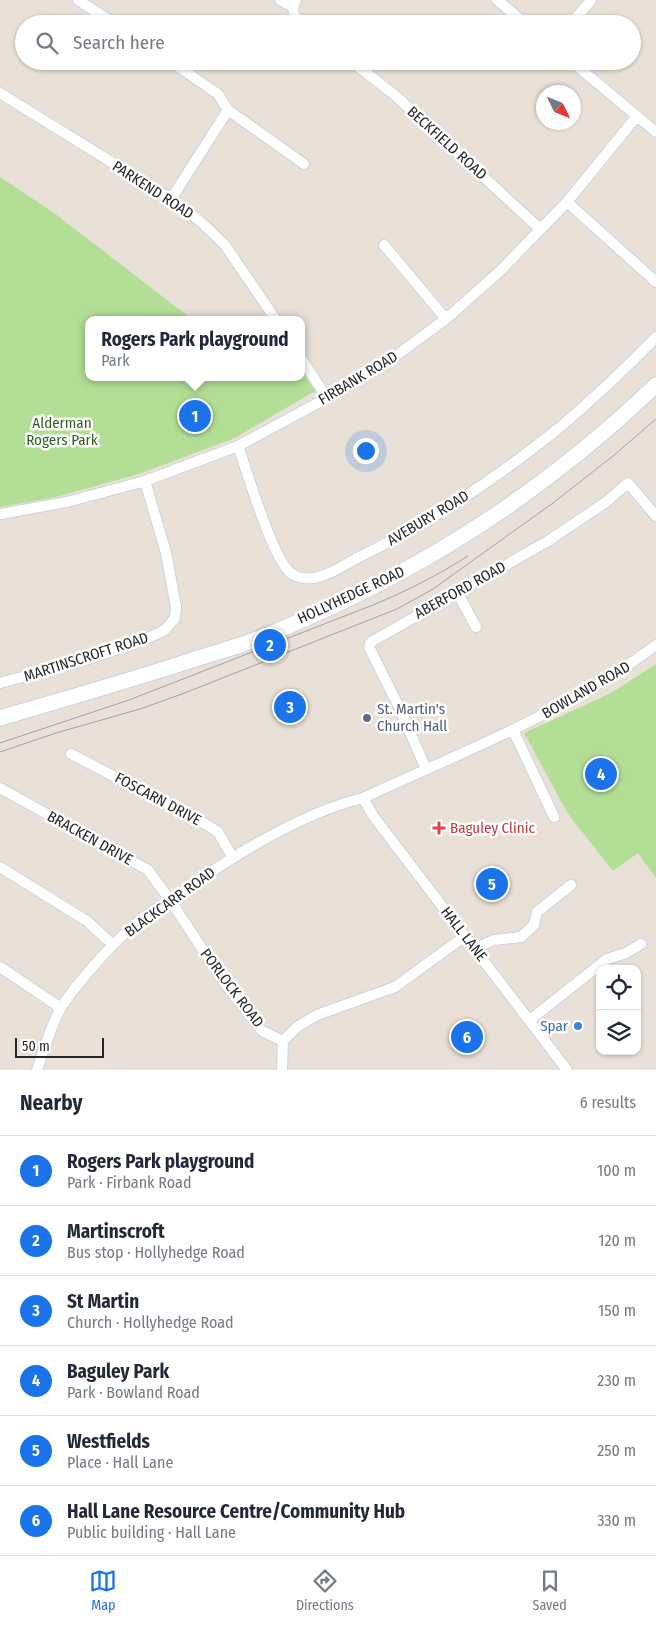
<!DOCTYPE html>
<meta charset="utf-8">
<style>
body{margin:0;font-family:"Fira Sans Condensed",sans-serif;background:#f2f2f3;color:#1f2937}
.controls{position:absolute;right:15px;bottom:15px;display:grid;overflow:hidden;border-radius:10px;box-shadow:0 1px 4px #0004}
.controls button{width:45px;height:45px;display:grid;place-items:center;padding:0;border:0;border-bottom:1px solid #e0e1e3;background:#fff;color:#1f2937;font:25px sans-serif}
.compass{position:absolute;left:536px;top:85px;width:45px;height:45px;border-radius:50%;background:#fff;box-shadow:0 1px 4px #0004;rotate:133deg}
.scale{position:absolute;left:15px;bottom:12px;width:89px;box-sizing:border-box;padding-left:5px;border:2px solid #272727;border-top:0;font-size:14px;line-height:18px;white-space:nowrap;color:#272727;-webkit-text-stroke:4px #fff;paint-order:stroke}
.you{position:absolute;left:365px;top:450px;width:18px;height:18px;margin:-12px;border:4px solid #fff;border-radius:50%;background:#1a73e8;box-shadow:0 0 0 8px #1a73e833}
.badge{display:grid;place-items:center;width:32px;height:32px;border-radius:50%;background:#1a73e8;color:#fff;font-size:16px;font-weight:700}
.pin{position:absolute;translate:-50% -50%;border:2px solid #fff;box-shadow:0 1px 5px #0006}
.popup{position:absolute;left:85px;top:316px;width:220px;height:65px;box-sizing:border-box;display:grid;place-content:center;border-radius:10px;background:#fff;filter:drop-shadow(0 1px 4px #0005);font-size:16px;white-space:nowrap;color:#747a83}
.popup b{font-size:19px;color:#1f2937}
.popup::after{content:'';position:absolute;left:50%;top:100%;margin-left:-10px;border:10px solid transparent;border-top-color:#fff}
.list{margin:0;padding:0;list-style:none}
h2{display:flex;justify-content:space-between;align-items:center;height:65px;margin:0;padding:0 20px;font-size:21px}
h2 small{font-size:16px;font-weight:400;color:#747a83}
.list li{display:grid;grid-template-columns:32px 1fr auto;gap:15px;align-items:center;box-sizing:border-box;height:70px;padding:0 20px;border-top:1px solid #e0e1e3}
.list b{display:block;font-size:19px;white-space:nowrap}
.list p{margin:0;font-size:16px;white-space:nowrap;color:#747a83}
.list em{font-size:16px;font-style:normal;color:#747a83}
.icon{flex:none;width:28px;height:28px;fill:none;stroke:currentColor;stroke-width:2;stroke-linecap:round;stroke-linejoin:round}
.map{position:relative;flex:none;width:656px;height:1070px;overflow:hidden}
.search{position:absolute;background:#fff;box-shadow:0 1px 4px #0004;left:15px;right:15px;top:15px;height:55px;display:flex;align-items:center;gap:12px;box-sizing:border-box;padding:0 18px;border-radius:28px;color:#747a83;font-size:19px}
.sheet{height:485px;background:#fff}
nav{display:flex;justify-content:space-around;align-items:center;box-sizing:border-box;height:70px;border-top:1px solid #e0e1e3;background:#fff;font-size:14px;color:#747a83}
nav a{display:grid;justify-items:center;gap:2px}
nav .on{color:#1a73e8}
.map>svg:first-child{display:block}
.green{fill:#b2df95}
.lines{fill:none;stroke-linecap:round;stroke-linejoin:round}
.street-casing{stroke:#cdd2e0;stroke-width:12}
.secondary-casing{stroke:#cdd2e0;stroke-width:17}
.street{stroke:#fff;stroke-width:10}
.secondary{stroke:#fff;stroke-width:15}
.tram{stroke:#9ba0b1;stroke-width:1}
.service-dot{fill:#5c6f8a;stroke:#fff;stroke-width:2}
.health-dot{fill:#e0444e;stroke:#fff;stroke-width:2}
.shop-dot{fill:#3f7fe0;stroke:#fff;stroke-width:2}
.labels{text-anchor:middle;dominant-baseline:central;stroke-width:5;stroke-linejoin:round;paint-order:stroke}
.street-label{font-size:15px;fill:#272727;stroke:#fff}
.park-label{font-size:15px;fill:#2d5f1b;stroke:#fff}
.service-label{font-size:15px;fill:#4e5e75;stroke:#fff;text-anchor:start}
.health-label{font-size:15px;fill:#be3a42;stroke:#fff;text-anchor:start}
.shop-label{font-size:15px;fill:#366cbe;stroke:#fff;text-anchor:end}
</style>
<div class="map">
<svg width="656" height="1070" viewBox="0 0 656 1070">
<rect width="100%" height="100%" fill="#e9e1d8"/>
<path class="green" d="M 0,177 L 54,213 L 193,320 L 89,320 L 89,377 L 301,377 L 301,370 L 315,391 L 235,438 L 139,474 L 56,497 L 0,507 Z
M 656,664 L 656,878 L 638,853 L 613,871 L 568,814 L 524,733 L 611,693 Z"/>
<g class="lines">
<g class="street-casing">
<path id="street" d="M 78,0 L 115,24
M 280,0 L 292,6
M 296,0 C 290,10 294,17 302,24
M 497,0 L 526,24
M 571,24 L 591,0
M 170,61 L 218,94 L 228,110 L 171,199
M 351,61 L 396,96 L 540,229
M 571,61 L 656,132
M 0,93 L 171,199 L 200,221 L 225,245 L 276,320
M 228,110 L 304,164
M 567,202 L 656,282
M 384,245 L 446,319
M 301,358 L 327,398
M 238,446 C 247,471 273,561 292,574 C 300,579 310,579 318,577 C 332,574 346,564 359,557 C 430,523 498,477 559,428 C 593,399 625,369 656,337
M 0,514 L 67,502 L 145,481 L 238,446 L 327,398 L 386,363 L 446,319 L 500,271 L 567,202 L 637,116
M 457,592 L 476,627
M 0,683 L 82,661 L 139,642 L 165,630 L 175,618 L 176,607 L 166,553 L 145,481
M 513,730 L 554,817
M 71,754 L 202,822 L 218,832 L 233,858
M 426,769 L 399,707 L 369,647 L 371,642 L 548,541 L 606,502 L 628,483 L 656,516
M 0,788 L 148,870 L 170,900 L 226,985 L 262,1031 L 283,1041
M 363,798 L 374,817 L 567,1070
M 0,867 L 87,921 L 113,945
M 475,948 L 494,940 L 521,937 L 534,925 L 537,912 L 571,885
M 0,967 L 61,1008
M 530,1020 L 607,959 L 626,953 L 641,944
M 283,1041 L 297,1027 L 317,1015 L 395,987 L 465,936
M 37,1070 C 43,1052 52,1022 62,1006 C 78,982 110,946 132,927 C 146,914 163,904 179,894 C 231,857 300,813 363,798 C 462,752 568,712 656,645
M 282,1070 L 283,1041"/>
</g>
<g class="secondary-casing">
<path id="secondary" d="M 0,718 C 64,699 129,681 192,660 C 214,653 236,647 257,639 C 409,579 538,498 656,385"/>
</g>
<use href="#street" class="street"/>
<use href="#secondary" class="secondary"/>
<path class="tram" d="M 0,743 L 129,700 L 373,605 C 407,591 438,575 468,556
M 0,752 L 56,733 L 140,709 L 182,694 L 397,609 L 433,589 L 553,503 L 613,456 L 656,419"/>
</g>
<circle class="service-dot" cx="367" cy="718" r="5"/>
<path class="health-dot" d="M436.5 820.5h5v5h5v5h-5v5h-5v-5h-5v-5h5z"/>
<circle class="shop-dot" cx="578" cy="1026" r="5"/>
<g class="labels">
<g class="street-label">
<text transform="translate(447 143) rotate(42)">BECKFIELD ROAD</text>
<text transform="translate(153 190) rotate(33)">PARKEND ROAD</text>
<text transform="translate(358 378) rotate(-31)">FIRBANK ROAD</text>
<text transform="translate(428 518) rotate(-31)">AVEBURY ROAD</text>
<text transform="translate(460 590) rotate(-29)">ABERFORD ROAD</text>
<text transform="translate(351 595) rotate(-25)">HOLLYHEDGE ROAD</text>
<text transform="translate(86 657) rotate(-18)">MARTINSCROFT ROAD</text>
<text transform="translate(586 690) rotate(-30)">BOWLAND ROAD</text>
<text transform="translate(158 799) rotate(28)">FOSCARN DRIVE</text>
<text transform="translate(90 838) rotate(29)">BRACKEN DRIVE</text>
<text transform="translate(170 902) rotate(-36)">BLACKCARR ROAD</text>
<text transform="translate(464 934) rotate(52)">HALL LANE</text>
<text transform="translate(232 988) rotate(53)">PORLOCK ROAD</text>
</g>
<g class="park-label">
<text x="62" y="423">Alderman<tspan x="62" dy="17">Rogers Park</tspan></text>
</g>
<g class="service-label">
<text x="377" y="709">St. Martin's<tspan x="377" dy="17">Church Hall</tspan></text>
</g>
<g class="health-label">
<text x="450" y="828">Baguley Clinic</text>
</g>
<g class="shop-label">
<text x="568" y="1026">Spar</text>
</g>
</g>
</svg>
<div class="controls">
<button><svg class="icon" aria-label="locate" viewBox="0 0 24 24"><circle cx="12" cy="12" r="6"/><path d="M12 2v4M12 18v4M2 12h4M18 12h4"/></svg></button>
<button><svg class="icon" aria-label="layers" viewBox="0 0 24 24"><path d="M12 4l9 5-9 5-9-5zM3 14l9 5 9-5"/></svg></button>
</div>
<svg class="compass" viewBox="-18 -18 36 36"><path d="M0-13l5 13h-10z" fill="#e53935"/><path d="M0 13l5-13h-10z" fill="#747a83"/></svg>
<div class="scale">50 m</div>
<div class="you"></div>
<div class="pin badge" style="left:195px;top:416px">1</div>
<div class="popup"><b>Rogers Park playground</b>Park</div>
<div class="pin badge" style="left:270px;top:645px">2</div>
<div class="pin badge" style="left:290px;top:707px">3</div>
<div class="pin badge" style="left:601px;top:774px">4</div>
<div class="pin badge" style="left:492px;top:884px">5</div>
<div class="pin badge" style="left:467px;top:1037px">6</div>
<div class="search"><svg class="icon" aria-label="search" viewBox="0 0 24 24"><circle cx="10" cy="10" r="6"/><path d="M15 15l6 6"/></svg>Search here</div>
</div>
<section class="sheet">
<h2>Nearby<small>6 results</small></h2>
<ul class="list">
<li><span class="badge">1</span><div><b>Rogers Park playground</b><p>Park · Firbank Road</p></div><em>100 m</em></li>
<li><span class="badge">2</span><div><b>Martinscroft</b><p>Bus stop · Hollyhedge Road</p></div><em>120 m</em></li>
<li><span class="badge">3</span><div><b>St Martin</b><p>Church · Hollyhedge Road</p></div><em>150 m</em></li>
<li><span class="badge">4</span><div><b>Baguley Park</b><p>Park · Bowland Road</p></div><em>230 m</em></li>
<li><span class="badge">5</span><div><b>Westfields</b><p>Place · Hall Lane</p></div><em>250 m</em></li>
<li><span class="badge">6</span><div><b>Hall Lane Resource Centre/Community Hub</b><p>Public building · Hall Lane</p></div><em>330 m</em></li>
</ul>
</section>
<nav>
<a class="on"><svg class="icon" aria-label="map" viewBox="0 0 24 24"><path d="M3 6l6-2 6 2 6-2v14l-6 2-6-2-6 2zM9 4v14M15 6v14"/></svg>Map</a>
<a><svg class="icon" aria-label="directions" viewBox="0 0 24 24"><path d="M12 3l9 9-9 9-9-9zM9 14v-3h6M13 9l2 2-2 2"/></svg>Directions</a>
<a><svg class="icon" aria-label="saved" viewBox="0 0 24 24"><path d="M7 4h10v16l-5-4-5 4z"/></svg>Saved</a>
</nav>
